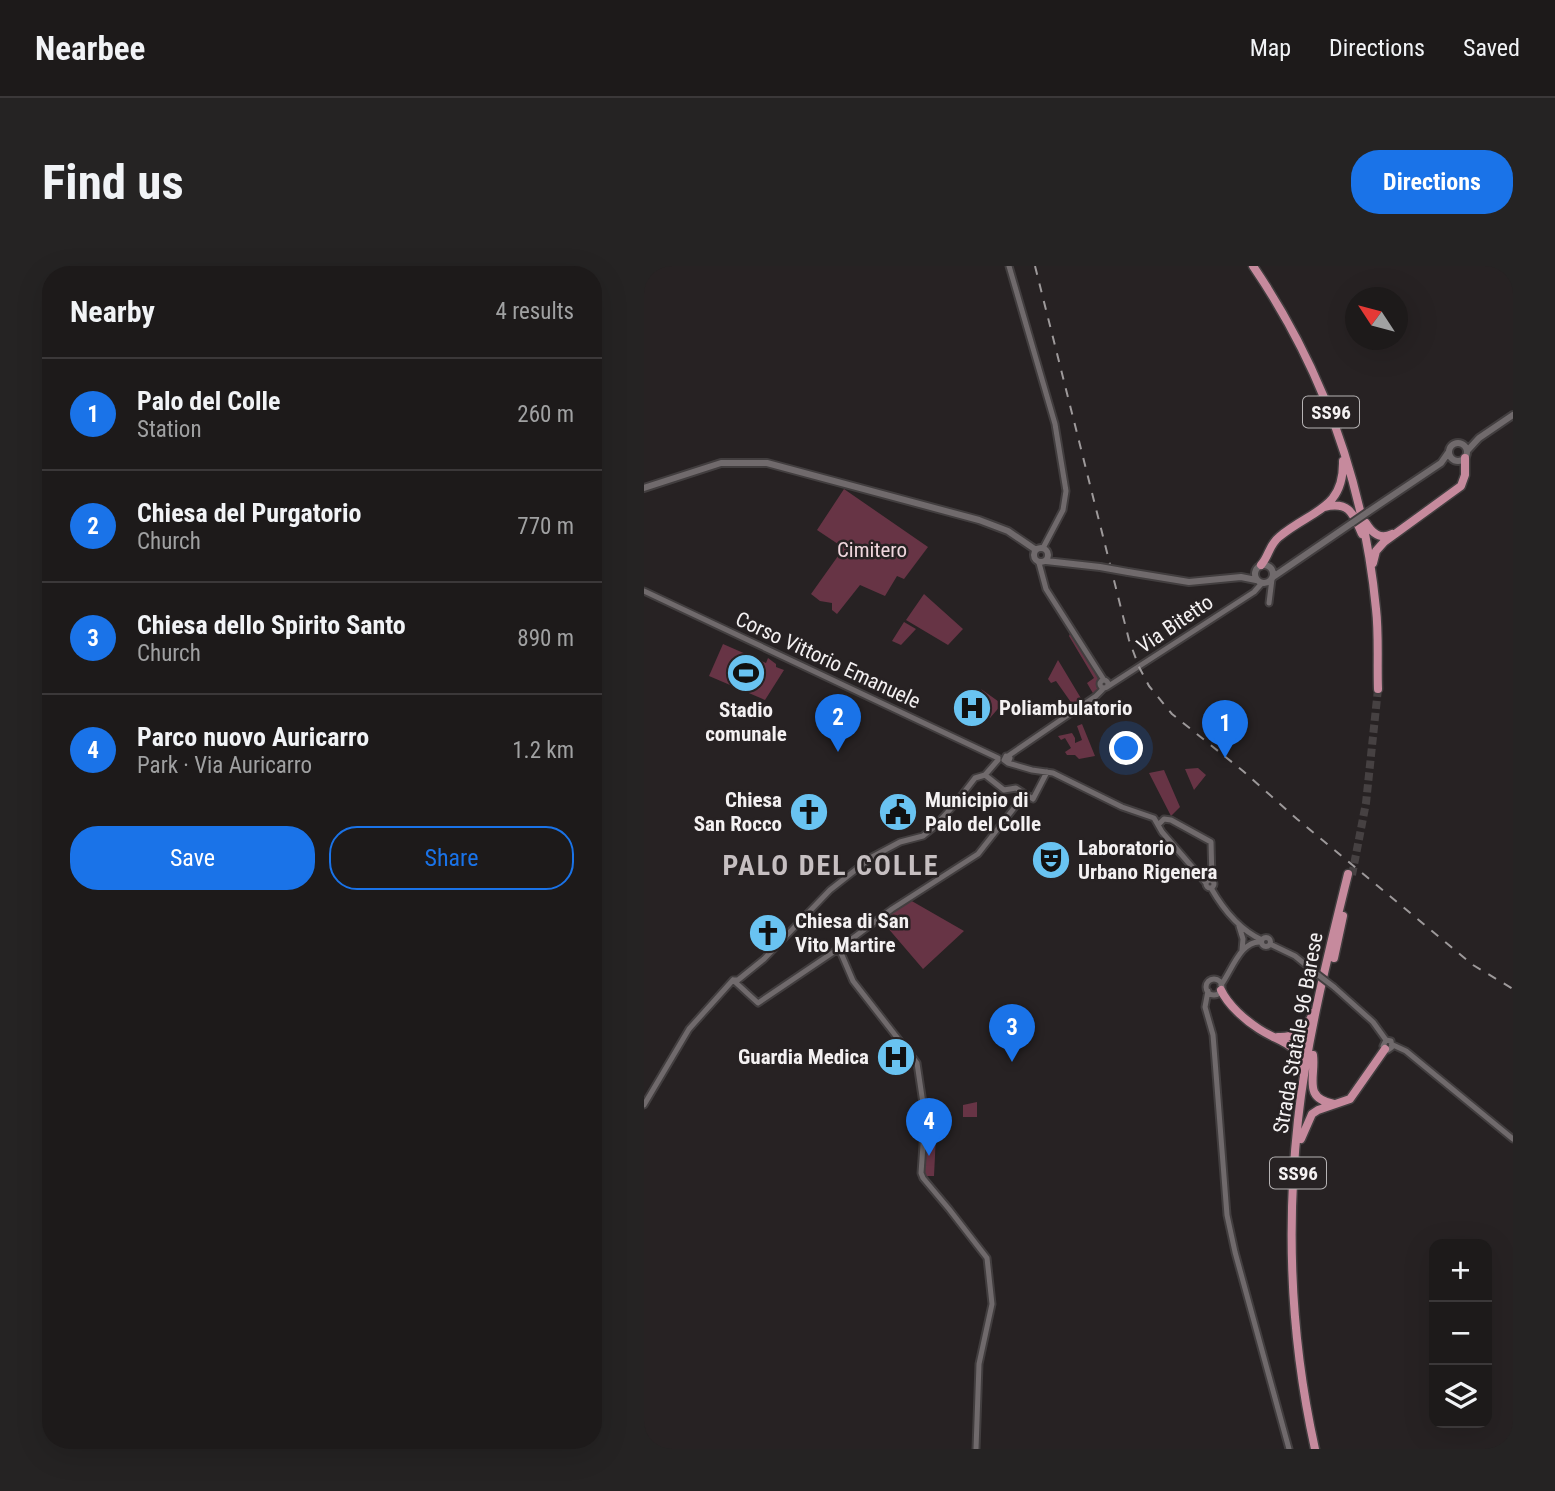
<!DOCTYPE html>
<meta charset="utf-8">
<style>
body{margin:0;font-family:"Roboto Condensed",sans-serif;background:#252323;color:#f1f3f6}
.controls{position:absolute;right:21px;bottom:21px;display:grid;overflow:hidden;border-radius:14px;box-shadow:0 7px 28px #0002}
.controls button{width:63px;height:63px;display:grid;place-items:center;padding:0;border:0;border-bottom:2px solid #3b3839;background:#1d1a1a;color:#f1f3f6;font:35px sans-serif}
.compass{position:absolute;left:701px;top:21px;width:63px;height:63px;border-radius:50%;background:#1d1a1a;box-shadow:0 7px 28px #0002;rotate:306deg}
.you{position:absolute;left:483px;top:483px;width:24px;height:24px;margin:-18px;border:5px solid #fff;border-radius:50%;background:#1a73e8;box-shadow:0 0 0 10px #1a73e833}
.badge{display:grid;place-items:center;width:46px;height:46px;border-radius:50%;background:#1a73e8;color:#fff;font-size:23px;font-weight:700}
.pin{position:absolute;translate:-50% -58px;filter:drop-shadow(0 2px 4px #0008)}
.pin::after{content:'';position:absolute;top:37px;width:24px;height:21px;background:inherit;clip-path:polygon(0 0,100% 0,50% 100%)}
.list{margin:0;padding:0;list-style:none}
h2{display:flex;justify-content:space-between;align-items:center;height:91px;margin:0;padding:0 28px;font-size:30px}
h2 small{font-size:23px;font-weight:400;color:#a0a1a2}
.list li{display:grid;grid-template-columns:46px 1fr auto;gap:21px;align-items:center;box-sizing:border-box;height:112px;padding:0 28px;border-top:2px solid #3b3839}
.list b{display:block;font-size:26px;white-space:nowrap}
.list p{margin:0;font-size:23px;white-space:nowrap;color:#a0a1a2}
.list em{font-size:23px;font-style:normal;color:#a0a1a2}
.actions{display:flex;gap:14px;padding:21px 28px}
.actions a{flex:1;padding:16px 0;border:2px solid #1a73e8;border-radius:28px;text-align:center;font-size:24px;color:#1a73e8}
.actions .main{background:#1a73e8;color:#fff}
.icon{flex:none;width:38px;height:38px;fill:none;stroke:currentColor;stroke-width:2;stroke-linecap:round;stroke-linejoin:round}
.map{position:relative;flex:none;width:869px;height:1183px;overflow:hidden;border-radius:28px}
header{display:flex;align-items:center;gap:42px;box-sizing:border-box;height:98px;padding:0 35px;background:#1d1a1a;border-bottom:2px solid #3b3839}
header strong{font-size:33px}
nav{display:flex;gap:38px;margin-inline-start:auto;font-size:24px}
.intro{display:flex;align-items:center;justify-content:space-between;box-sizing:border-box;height:168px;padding:0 42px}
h1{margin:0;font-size:49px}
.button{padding:18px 32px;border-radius:28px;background:#1a73e8;color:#fff;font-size:24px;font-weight:700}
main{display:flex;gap:42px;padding:0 42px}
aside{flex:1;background:#1d1a1a;border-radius:28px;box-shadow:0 7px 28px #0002}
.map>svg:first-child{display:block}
.green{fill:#673445}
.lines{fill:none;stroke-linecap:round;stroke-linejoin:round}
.trunk-tunnel{stroke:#464142;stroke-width:8;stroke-dasharray:8 4;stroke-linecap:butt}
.tertiary-casing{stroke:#423e3f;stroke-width:9}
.secondary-casing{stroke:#423e3f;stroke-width:10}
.trunk-casing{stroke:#423e3f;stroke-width:11}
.tertiary{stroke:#706a6c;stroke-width:5}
.secondary{stroke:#706a6c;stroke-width:6}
.trunk{stroke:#c68a9d;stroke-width:8}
.rail{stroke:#9d999a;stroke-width:2;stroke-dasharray:9 9;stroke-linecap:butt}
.tertiary-bridge-casing{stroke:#423e3f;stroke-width:9;stroke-linecap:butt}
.secondary-bridge-casing{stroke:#423e3f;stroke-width:10;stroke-linecap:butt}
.tertiary-bridge{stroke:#706a6c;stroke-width:5}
.secondary-bridge{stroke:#706a6c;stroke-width:6}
.labels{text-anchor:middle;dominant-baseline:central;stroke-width:5;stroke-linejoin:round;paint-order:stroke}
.shield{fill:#272223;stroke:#b6b3b4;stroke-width:2}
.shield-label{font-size:19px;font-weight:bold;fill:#f4f1f2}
.park-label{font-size:21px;fill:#f0d7de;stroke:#272223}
.street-label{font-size:21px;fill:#f4f1f2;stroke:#272223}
.poi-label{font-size:21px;font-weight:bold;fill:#f4f1f2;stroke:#272223;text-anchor:start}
.district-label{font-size:28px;font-weight:bold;letter-spacing:2px;fill:#c6bfc1;stroke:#272223}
</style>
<header>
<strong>Nearbee</strong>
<nav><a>Map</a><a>Directions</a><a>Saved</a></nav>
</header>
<div class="intro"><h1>Find us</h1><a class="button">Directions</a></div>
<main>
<aside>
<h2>Nearby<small>4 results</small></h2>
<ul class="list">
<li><span class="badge">1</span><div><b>Palo del Colle</b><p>Station</p></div><em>260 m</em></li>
<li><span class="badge">2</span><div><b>Chiesa del Purgatorio</b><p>Church</p></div><em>770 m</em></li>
<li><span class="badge">3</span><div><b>Chiesa dello Spirito Santo</b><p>Church</p></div><em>890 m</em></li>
<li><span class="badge">4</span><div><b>Parco nuovo Auricarro</b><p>Park · Via Auricarro</p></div><em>1.2 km</em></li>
</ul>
<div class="actions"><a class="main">Save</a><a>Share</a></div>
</aside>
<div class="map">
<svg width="869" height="1183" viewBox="0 0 869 1183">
<rect width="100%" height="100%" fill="#272223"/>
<path class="green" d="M 200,223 L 284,281 L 260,313 L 253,310 L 241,330 L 216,319 L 193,348 L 188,344 L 188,337 L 176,335 L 167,328 L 194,290 L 194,278 L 173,264 Z
M 280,328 L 319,363 L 304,379 L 262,354 Z
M 260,356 L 272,363 L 257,379 L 248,375 Z
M 427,366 L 449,402 L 456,417 L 455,423 L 450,429 L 443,417 L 450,412 L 425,370 Z
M 79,378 L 122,397 L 124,392 L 132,398 L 132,401 L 140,404 L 121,434 L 65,410 Z
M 414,394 L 438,434 L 438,437 L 431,442 L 412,415 L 407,417 L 404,413 Z
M 337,423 L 358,438 L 346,452 L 335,441 L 329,446 L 331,441 L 328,437 L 334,430 L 339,433 L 342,429 Z
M 438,458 L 451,490 L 435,493 L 431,489 L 423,489 L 421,486 L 427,482 L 421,472 L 417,474 L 414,470 L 428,467 L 431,472 L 431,477 L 438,474 L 433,460 Z
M 554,502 L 562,509 L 550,524 L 541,503 Z
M 520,504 L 536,541 L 527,550 L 505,507 Z
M 266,634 L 320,665 L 279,703 L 237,654 Z
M 333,836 L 333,851 L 319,851 L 319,839 Z
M 281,869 L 292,869 L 290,910 L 280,910 Z"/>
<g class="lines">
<path class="trunk-tunnel" d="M 708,609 L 722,537 L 734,423"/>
<g class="tertiary-casing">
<path id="tertiary" d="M 365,0 L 411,158 L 422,225 L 419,244 L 399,282
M 395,297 L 402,323 L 460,414
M 0,325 L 354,492
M 625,337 L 628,313
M456 418a4 4 0 1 1 8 0a4 4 0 1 1-8 0Z
M 463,421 L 610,326 L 618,317
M 362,490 L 366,492 L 364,497 L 360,494 Z
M 364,490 L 452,430 L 460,422
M 364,497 L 388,504 L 409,507 L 478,541 L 510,552 L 518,566 L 562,617
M 341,509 L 360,524 L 372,522 L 389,533 L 403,506
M 515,558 L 520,553 L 527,554 L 567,576 L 568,614
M562 618a4 4 0 1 1 8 0a4 4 0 1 1-8 0Z
M 567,622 C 579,643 596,664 618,674
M 595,660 L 599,673 L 598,684
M617.5 676a4.5 4.5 0 1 1 9 0a4.5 4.5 0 1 1-9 0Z
M 626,678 L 651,690 L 673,708
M 197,681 L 197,687 L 209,715 L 273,797 L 281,851 L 277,907 L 279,912 L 305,943 L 343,992 L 348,1038 L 335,1098 L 332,1183
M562 721a8 8 0 1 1 16 0a8 8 0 1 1-16 0Z
M 89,714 L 114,737 L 197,681 L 248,643 L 334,588 L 381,528
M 89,714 L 94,714 L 120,693 L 186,624 L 228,591 L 256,576 L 279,570 L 290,561 L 311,538 L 331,512 L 341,509 L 354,494
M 577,719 C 588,704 597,674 617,676
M 690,721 L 729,756 L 742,774 L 747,775 L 748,781 L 744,784 L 739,780 L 742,774
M 564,725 L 561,741 L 569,769 L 571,794 L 583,949 L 591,986 L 645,1183
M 749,779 L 762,785 L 869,873
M 0,839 L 45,763 L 89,714"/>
</g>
<g class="secondary-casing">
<path id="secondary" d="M805 186a9 9 0 1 1 18 0a9 9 0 1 1-18 0Z
M 823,185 L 835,172 L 869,149
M 0,222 L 77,197 L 123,197 L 335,254 L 364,265 L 392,284
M 724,246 L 797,197 L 804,187
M390 289a7 7 0 1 1 14 0a7 7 0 1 1-14 0Z
M 402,295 L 456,301
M611 308a9 9 0 1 1 18 0a9 9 0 1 1-18 0Z
M 484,306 L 545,316 L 597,311 L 612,314
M 629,311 L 708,257"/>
</g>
<g class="trunk-casing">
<path id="trunk" d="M 609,0 C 679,103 720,219 732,343 C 735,369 733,396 734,423
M 680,241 C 705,235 709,247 718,268
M 722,257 C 728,267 736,274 748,268
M 729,297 L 732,285 L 740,276 L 817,220 L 821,209 L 821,192
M 617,299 C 625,290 625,279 635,271 C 667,244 700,244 699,195
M 690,692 L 699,650
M 577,724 C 584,739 601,754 615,763 C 636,777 657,776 659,807
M 634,771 C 652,772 663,763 669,747
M 669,789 C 672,811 658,832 690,838
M 657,873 L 668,848 L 674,844 L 706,833 L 741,783
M 671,1183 C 647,1075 642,963 654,854 C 663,771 684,689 704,608"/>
</g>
<use href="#tertiary" class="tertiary"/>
<use href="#secondary" class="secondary"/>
<use href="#trunk" class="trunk"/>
<path class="rail" d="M 391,0 L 485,374 L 495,401 L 505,420 L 528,448 L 599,505 L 653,553 L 829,699 L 869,723"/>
<g class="tertiary-bridge-casing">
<path id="tertiary-bridge" d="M 673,708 L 690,721"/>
</g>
<g class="secondary-bridge-casing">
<path id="secondary-bridge" d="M 708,257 L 724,246
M 456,301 L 484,306"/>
</g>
<use href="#tertiary-bridge" class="tertiary-bridge"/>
<use href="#secondary-bridge" class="secondary-bridge"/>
</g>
<defs>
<g id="stadium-disc" transform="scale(2.0125)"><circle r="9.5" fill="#69c3f1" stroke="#272223"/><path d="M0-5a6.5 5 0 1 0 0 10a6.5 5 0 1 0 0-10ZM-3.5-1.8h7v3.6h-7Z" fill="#111"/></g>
<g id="hospital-disc" transform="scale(2.0125)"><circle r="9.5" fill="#69c3f1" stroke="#272223"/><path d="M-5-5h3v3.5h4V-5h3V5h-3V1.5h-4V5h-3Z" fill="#111"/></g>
<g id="church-disc" transform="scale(2.0125)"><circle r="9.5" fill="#69c3f1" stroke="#272223"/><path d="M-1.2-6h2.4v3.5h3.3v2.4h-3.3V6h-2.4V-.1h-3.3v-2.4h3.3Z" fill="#111"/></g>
<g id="civic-disc" transform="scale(2.0125)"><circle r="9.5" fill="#69c3f1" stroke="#272223"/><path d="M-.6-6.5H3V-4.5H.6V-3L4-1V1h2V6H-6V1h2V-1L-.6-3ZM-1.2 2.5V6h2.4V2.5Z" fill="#111"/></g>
<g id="theatre-disc" transform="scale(2.0125)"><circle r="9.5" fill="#69c3f1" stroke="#272223"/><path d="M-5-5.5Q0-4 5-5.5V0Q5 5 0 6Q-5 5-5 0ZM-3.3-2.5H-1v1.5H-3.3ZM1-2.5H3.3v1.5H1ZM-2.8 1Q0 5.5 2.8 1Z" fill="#111"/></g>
</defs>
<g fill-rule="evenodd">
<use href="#stadium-disc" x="102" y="407"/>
<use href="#hospital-disc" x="328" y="442"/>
<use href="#church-disc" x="165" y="546"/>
<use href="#civic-disc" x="254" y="546"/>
<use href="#theatre-disc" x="407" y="594"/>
<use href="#church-disc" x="124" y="667"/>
<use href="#hospital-disc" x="252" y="791"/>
</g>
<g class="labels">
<g class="shield">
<rect x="659" y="130.5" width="56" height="31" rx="5"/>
<rect x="626" y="891.5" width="56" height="31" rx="5"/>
</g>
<g class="shield-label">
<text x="687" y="146">SS96</text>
<text x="654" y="907">SS96</text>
</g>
<g class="park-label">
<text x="228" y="284">Cimitero</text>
</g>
<g class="street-label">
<text transform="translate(531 358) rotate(-34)">Via Bitetto</text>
<text transform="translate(184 394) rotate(25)">Corso Vittorio Emanuele</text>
<text transform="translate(654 767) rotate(-80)">Strada Statale 96 Barese</text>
</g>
<g class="poi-label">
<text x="355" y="442">Poliambulatorio</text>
<text x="102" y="444" text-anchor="middle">Stadio<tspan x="102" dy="24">comunale</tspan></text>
<text x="138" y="534" text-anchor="end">Chiesa<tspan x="138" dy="24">San Rocco</tspan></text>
<text x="281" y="534">Municipio di<tspan x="281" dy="24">Palo del Colle</tspan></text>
<text x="434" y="582">Laboratorio<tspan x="434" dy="24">Urbano Rigenera</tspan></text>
<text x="151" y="655">Chiesa di San<tspan x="151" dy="24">Vito Martire</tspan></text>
<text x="225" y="791" text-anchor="end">Guardia Medica</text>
</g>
<g class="district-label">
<text x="187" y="599">PALO DEL COLLE</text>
</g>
</g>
</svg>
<div class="controls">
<button>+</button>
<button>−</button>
<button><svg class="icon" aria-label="layers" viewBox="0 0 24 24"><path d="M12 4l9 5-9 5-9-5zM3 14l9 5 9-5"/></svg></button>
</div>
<svg class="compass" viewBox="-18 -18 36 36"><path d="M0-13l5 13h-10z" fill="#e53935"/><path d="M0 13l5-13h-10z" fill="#a0a1a2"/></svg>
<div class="you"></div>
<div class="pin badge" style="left:581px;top:492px">1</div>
<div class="pin badge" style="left:194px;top:486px">2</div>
<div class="pin badge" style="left:368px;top:796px">3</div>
<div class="pin badge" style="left:285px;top:890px">4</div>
</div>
</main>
